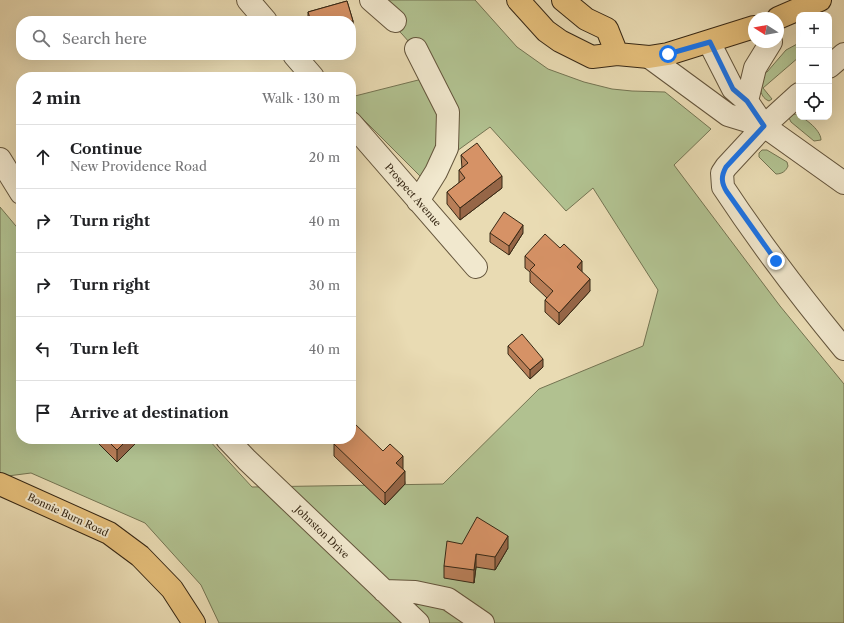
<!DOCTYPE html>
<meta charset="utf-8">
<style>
body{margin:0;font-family:"Libre Caslon Text",serif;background:#f6f6f6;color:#202124}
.controls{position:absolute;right:12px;top:12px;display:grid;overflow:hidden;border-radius:8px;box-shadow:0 4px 16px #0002}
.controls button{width:36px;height:36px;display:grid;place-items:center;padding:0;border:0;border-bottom:1px solid #e0e0e0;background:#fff;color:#202124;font:20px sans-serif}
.compass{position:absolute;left:748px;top:12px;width:36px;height:36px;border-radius:50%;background:#fff;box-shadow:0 4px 16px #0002;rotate:281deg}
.stop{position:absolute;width:12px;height:12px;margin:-9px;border:3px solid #1a73e8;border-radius:50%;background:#fff}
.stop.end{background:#1a73e8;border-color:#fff;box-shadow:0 1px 4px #0008}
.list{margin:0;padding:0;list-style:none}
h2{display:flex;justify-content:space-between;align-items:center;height:52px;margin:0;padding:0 16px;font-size:17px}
h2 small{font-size:13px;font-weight:400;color:#757577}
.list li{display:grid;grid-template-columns:26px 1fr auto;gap:12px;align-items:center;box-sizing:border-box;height:64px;padding:0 16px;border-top:1px solid #e0e0e0}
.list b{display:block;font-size:15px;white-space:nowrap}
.list p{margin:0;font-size:13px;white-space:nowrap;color:#757577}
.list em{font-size:13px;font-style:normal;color:#757577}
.icon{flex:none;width:22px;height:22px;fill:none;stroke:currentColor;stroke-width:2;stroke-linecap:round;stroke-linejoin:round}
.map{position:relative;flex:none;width:844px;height:623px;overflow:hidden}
.search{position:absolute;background:#fff;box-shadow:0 4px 16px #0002;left:16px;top:16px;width:340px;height:44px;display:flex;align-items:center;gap:10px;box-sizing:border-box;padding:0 14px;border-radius:16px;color:#757577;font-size:15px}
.panel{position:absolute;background:#fff;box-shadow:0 4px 16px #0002;left:16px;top:72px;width:340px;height:372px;border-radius:16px}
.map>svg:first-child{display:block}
.green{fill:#b1c190;stroke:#747452}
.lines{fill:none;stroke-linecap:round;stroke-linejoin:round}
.minor-casing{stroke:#64553c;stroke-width:24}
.major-casing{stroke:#372815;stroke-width:24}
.minor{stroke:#f1e8ce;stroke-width:22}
.major{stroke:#e4be7a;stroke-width:22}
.wall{fill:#b87e58;stroke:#372815}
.shaded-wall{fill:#966647;stroke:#372815}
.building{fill:#d69266;stroke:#372815}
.route{stroke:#1a73e8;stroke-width:5}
.labels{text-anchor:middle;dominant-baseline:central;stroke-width:4;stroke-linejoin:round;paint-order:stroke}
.street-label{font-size:10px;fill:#372815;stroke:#f1e8ce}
</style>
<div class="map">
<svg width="844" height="623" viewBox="0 0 844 623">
<rect width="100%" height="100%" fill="#e9dbb3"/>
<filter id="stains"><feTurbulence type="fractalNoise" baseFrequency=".005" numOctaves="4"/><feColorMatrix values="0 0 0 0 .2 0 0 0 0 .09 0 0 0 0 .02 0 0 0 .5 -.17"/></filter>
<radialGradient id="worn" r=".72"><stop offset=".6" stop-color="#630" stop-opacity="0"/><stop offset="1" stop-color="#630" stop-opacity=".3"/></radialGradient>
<path class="green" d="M 366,0 L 475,0 L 517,47 L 548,69 L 584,82 L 612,89 L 632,91 L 665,92 L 711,129 L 674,165 L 780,306 L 844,384 L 844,623 L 219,623 L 201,585 L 145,523 L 31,473 L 0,477 L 0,207 L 21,232 L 21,439 L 208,439 L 252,487 L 443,484 L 539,389 L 643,346 L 658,290 L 593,188 L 566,211 L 490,127 L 421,177 L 351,107 L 351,97 L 438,75 L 402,34 Z
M 799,43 L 799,57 L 763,88 L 772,99 L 769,101 C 757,96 761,83 763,72 L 767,72 L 786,50 Z
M 794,114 C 801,115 821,129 821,140 L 814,141 L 791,122 L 789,118 Z
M 762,150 L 767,150 L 787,162 L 788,166 C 786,171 782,174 776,174 L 759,157 L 759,153 Z"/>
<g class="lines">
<g class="minor-casing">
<path id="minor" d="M 248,0 L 266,21
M 371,0 L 395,21
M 709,42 L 733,89 L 747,101 L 764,126 L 844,183
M 416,49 L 448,112 L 447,148 L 436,172 L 418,201
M 294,55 L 313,77
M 649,57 L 728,115 L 764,126
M 829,67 L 844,54
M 799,94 L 764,126 L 726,167 L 722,173 L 723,187 C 760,243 801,297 844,349
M 747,101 L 755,68 L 771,42
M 351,123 L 476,267
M 0,159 L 21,193
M 227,439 L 247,460 L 418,623
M 384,591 L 415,592 L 448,599 L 483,623"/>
</g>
<g class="major-casing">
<path id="major" d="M 518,0 L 546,31 L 560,41 L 592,57 L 617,54 L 649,57 L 668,54 L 754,27
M 563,0 L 586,19 L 607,29 L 617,54
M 778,18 L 820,0
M 0,484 L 109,533 L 140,556 L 172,589 L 194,623"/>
</g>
<use href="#minor" class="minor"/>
<use href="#major" class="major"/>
</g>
<path class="wall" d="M 347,1 L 353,21 L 353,29 L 351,30 L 351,21 L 308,21 L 308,12 Z
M 461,155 L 502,188 L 460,220 L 447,204 L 447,192 L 459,183 L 459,170 L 462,168 Z
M 490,233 L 523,233 L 509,255 L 490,242 Z
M 525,256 L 582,272 L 590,291 L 559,325 L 545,312 L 545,300 L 547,298 L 530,282 L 530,272 L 525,268 Z
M 508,346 L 543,367 L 530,379 L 508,354 Z
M 94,439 L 140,439 L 117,462 Z
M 334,444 L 383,451 L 403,469 L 405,484 L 385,505 L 334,456 Z
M 462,544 L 508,548 L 495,570 L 476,567 L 474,583 L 444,578 L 444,566 Z"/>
<path class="shaded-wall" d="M 351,21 L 353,21 L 353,29 L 351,30 Z
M 502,176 L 502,188 L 460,220 L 460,208 Z
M 523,225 L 523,233 L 509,255 L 509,246 Z
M 582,261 L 582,273 L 577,267 Z
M 590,279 L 590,291 L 559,325 L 559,313 Z
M 543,359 L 543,367 L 530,379 L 530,370 Z
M 128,439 L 140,439 L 117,462 L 117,450 Z
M 403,456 L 403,469 L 396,475 L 396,463 Z
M 405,471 L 405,484 L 385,505 L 385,493 Z
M 508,536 L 508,548 L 495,570 L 495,557 Z
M 476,554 L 476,567 L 474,583 L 474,570 Z"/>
<path class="building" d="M 347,1 L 353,21 L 311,21 L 308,12 Z
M 477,143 L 502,176 L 460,208 L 447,192 L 465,178 L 459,170 L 468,163 L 461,155 Z
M 504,212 L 523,225 L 509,246 L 490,233 Z
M 545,234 L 560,248 L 564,244 L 582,261 L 577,267 L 590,279 L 559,313 L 545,300 L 553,291 L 530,270 L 535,265 L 525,256 Z
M 522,334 L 543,359 L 530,370 L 508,346 Z
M 354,423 L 383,451 L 390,444 L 403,456 L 396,463 L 405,471 L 385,493 L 334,444 L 338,439 L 351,439 L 351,426 Z
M 106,439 L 128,439 L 117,450 Z
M 477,517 L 508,536 L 495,557 L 476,554 L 474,570 L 444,566 L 447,541 L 462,544 Z"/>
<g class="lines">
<path class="route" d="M 668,54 L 710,42 L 733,89 L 747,101 L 764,126 L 726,167 C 721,176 721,183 727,192 L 776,261"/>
</g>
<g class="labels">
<g class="street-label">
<text transform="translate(413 195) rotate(49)">Prospect Avenue</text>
<text transform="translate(68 515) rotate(25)">Bonnie Burn Road</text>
<text transform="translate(322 532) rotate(44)">Johnston Drive</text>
</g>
</g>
<rect width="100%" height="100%" filter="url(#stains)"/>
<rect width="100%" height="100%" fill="url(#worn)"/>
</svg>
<div class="controls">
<button>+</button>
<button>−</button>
<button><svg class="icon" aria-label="locate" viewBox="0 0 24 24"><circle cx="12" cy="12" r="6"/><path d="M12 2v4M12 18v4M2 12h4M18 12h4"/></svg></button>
</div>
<svg class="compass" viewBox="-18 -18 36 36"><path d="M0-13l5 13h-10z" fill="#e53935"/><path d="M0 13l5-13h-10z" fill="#757577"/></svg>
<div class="stop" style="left:668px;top:54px"></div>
<div class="stop end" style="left:776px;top:261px"></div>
<div class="search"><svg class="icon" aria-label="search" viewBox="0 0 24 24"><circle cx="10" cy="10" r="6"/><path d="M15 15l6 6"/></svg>Search here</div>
<section class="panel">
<h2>2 min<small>Walk · 130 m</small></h2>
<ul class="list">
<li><svg class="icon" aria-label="ahead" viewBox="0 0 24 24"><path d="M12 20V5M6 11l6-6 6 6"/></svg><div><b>Continue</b><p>New Providence Road</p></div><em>20 m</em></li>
<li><svg class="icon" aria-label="right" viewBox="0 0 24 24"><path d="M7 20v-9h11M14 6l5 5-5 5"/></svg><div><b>Turn right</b></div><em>40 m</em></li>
<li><svg class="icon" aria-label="right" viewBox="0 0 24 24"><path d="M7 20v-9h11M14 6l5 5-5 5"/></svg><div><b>Turn right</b></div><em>30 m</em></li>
<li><svg class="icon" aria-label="left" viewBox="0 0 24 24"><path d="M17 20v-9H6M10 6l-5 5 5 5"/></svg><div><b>Turn left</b></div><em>40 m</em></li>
<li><svg class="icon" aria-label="arrive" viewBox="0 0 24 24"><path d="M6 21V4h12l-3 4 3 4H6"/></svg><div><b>Arrive at destination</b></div></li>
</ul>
</section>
</div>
